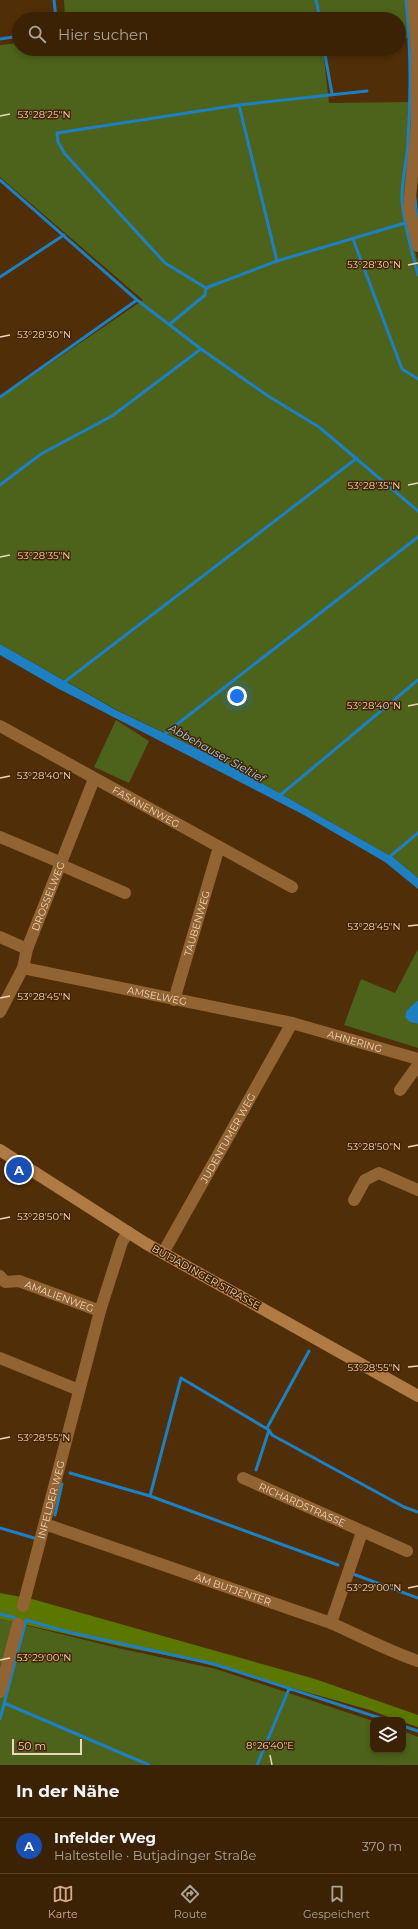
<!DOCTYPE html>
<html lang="de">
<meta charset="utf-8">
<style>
body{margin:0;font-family:Montserrat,sans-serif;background:#472f13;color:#f1f3f6}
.controls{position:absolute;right:12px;bottom:12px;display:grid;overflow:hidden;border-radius:8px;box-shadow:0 2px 6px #0003}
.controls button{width:36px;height:36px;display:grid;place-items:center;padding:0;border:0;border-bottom:1px solid #553f27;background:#3c2205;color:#f1f3f6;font:20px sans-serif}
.scale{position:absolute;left:12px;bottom:10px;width:70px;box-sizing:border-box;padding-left:4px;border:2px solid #efd5bd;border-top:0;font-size:11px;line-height:14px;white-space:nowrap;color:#efd5bd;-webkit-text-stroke:3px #452400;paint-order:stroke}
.you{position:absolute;left:237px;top:696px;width:14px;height:14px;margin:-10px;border:3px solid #fff;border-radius:50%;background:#1a73e8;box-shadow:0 0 0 6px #1a73e833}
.badge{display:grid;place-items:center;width:26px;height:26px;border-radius:50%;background:#d6ab8b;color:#fff;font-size:13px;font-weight:700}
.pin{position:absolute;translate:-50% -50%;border:2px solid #fff;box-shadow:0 1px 4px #0006}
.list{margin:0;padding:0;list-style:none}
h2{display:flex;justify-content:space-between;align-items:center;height:52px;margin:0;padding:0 16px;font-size:17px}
h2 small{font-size:13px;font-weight:400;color:#aca49a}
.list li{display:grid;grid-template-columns:26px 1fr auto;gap:12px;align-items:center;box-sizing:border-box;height:56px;padding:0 16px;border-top:1px solid #553f27}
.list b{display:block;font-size:15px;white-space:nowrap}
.list p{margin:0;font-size:13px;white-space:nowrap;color:#aca49a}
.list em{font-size:13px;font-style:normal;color:#aca49a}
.icon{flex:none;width:22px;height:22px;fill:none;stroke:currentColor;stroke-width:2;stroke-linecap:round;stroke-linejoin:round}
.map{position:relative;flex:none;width:418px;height:1765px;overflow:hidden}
.search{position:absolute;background:#3c2205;box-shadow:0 2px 6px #0003;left:12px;right:12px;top:12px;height:44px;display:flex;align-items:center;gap:10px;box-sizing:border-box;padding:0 14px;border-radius:22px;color:#aca49a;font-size:15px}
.sheet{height:108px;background:#3c2205}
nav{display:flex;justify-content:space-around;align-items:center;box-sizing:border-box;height:56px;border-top:1px solid #553f27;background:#3c2205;font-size:11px;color:#aca49a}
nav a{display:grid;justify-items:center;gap:2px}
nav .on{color:#d6ab8b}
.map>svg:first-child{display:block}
.green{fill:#4d621a}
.forest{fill:#5b7700}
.water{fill:#1e80c1}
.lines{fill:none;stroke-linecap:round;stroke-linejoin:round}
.stream{stroke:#1e80c1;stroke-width:3}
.minor{stroke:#926333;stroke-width:12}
.major{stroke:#b07a44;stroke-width:12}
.ticks{fill:none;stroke:#efd5bd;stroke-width:1.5}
.labels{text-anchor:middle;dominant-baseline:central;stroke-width:3;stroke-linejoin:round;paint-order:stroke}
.street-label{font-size:10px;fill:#efd5bd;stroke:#452400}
.water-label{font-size:11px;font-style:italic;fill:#a1d3fc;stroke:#452400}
.ticks-label{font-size:10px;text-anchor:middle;fill:#efd5bd;stroke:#452400;stroke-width:3;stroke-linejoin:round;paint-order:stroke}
</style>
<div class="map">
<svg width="418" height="1765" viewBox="0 0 418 1765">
<rect width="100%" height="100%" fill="#502e07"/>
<path class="green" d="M 64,0 L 418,0 L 409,225 L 418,263 L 418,878 L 394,858 L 221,760 L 117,710 L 0,644 L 0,398 L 143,300 L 0,177 L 0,45 L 19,43 L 19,49 L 323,49 L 329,103 L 411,102 L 411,38 L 399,39 L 399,19 L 65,19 Z
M 116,720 L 149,741 L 129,783 L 94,767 Z
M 418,949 L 418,1000 L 407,1010 L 410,1022 L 418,1024 L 418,1048 L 344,1025 L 361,979 L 395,993 Z
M 0,1619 L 122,1649 L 216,1669 L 373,1721 L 373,1750 L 403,1750 L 403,1731 L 418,1737 L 418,1765 L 0,1765 Z"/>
<path class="forest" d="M 0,1593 L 32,1599 L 315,1679 L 418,1715 L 418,1727 L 403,1722 L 403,1720 L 397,1720 L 370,1710 L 196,1661 L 124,1647 L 0,1619 Z"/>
<path class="water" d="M 0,644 L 116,710 L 221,760 L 394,858 L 418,878 L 418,889 L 385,862 L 304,815 L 57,688 L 0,655 Z
M 418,1000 L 418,1024 L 410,1022 L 405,1017 L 407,1010 Z"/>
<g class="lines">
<path class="stream" d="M 54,0 L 56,19
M 316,0 L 320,19
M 406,0 C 411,48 411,95 408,143 C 407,162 401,182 402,201 C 404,226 412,251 418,275
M 0,39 L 19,36
M 324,49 L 332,94
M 239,105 L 277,261
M 0,180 L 137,300 L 201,349 L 268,396 L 319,427 L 418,511
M 415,197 L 417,220
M 353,239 L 402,369 L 418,379
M 0,277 L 64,235
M 206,288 L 165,263 L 65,154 L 58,142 L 57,133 L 239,105 L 367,91
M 170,324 L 205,295 L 206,288 L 277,261 L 405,223
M 0,397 L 137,300
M 0,485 L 41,454 L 112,416 L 201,349
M 63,683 L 357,458
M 162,736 L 418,537
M 278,797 L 418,680
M 387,859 L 418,833
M 267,1428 L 309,1351
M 256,1470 L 269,1430
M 70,1473 L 150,1496 L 181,1378 L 269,1430 L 272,1435 L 404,1507 L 418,1512
M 150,1496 L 338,1565
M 55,1515 L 62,1484
M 0,1528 L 34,1538
M 353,1574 L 418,1598
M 0,1614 L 15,1618 L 14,1623
M 4,1703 L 149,1765
M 0,1719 L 26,1620 L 68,1632 L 214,1664 L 386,1720
M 403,1726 L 418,1731
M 257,1765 L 289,1689"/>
<g class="minor">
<path d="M 413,0 L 417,53 L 417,123 L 409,208 L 418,246"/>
<path id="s1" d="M 0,726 L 292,887"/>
<path d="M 0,837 L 62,863"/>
<path d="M 61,865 L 125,893"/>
<path d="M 0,937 L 27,949"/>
<path id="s2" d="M 23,968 L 292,1023 L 418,1059"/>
<path id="s3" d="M 174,1000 L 219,847"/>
<path id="s4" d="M 0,1012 L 23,968 L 27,949 L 94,779"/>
<path d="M 400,1090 L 418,1065"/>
<path d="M 354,1200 L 365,1180 L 379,1173 L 418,1190"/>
<path id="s5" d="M 163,1253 L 292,1023"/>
<path id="s6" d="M 0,1276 L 5,1282 L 19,1281 L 100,1311"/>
<path d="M 0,1358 L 79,1390"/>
<path id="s7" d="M 243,1478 L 407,1551"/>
<path id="s8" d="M 45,1524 L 331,1623 C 360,1636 388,1651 418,1661"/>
<path id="s9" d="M 23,1606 L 100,1311 L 122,1242 L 128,1232"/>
<path d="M 331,1623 L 362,1532"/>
<path d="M 0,1692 L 18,1624"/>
</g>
<path class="major" d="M 0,1150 L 145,1243 L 418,1396"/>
</g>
<path class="ticks" d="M 0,116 L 10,114M 408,265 L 418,263M 0,337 L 10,335M 408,485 L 418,483M 0,557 L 10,555M 408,706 L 418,704M 0,778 L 10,776M 408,926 L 418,925M 0,998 L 10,996M 408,1147 L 418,1145M 0,1219 L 10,1217M 408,1367 L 418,1366M 0,1439 L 10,1437M 408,1588 L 418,1586M 0,1660 L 10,1658M 270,1755 L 272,1765"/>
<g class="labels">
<g class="street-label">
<text stroke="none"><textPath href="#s1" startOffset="167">FASANENWEG</textPath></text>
<text stroke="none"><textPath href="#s4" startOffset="126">DROSSELWEG</textPath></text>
<text stroke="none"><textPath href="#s3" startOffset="80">TAUBENWEG</textPath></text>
<text stroke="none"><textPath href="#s2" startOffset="137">AMSELWEG</textPath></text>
<text stroke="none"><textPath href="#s2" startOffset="340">AHNERING</textPath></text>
<text stroke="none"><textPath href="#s5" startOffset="132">JUDENTUMER WEG</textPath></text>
<text transform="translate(206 1277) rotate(29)">BUTJADINGER STRASSE</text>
<text stroke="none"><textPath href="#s6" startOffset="65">AMALIENWEG</textPath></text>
<text stroke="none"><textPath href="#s9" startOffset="110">INFELDER WEG</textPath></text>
<text stroke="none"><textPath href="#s7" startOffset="65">RICHARDSTRASSE</textPath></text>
<text stroke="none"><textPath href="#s8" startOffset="199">AM BUTJENTER</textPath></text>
</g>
<g class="water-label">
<text transform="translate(217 753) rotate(29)">Abbehauser Sieltief</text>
</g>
</g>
<g class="ticks-label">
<text x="44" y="118">53°28'25"N</text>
<text x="374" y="268">53°28'30"N</text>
<text x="44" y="338">53°28'30"N</text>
<text x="374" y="489">53°28'35"N</text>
<text x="44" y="559">53°28'35"N</text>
<text x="374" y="709">53°28'40"N</text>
<text x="44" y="779">53°28'40"N</text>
<text x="374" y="930">53°28'45"N</text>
<text x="44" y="1000">53°28'45"N</text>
<text x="374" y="1150">53°28'50"N</text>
<text x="44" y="1220">53°28'50"N</text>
<text x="374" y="1371">53°28'55"N</text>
<text x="44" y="1441">53°28'55"N</text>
<text x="374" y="1591">53°29'00"N</text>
<text x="44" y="1661">53°29'00"N</text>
<text x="270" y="1749">8°26'40"E</text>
</g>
</svg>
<div class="controls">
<button><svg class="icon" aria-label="layers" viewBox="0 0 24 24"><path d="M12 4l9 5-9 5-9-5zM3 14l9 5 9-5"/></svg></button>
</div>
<div class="scale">50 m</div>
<div class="you"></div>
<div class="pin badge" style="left:19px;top:1170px;background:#1a4fb4">A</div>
<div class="search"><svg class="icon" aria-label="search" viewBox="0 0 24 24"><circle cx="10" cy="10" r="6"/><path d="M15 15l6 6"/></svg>Hier suchen</div>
</div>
<section class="sheet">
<h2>In der Nähe<small></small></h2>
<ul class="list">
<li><span class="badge" style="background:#1a4fb4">A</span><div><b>Infelder Weg</b><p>Haltestelle · Butjadinger Straße</p></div><em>370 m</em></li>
</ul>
</section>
<nav>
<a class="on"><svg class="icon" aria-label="map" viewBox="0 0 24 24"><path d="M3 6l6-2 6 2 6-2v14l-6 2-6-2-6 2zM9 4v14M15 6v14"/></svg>Karte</a>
<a><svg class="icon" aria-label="directions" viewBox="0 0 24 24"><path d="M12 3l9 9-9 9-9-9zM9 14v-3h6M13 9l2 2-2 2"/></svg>Route</a>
<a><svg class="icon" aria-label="saved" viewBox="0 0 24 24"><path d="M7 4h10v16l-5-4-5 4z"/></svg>Gespeichert</a>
</nav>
